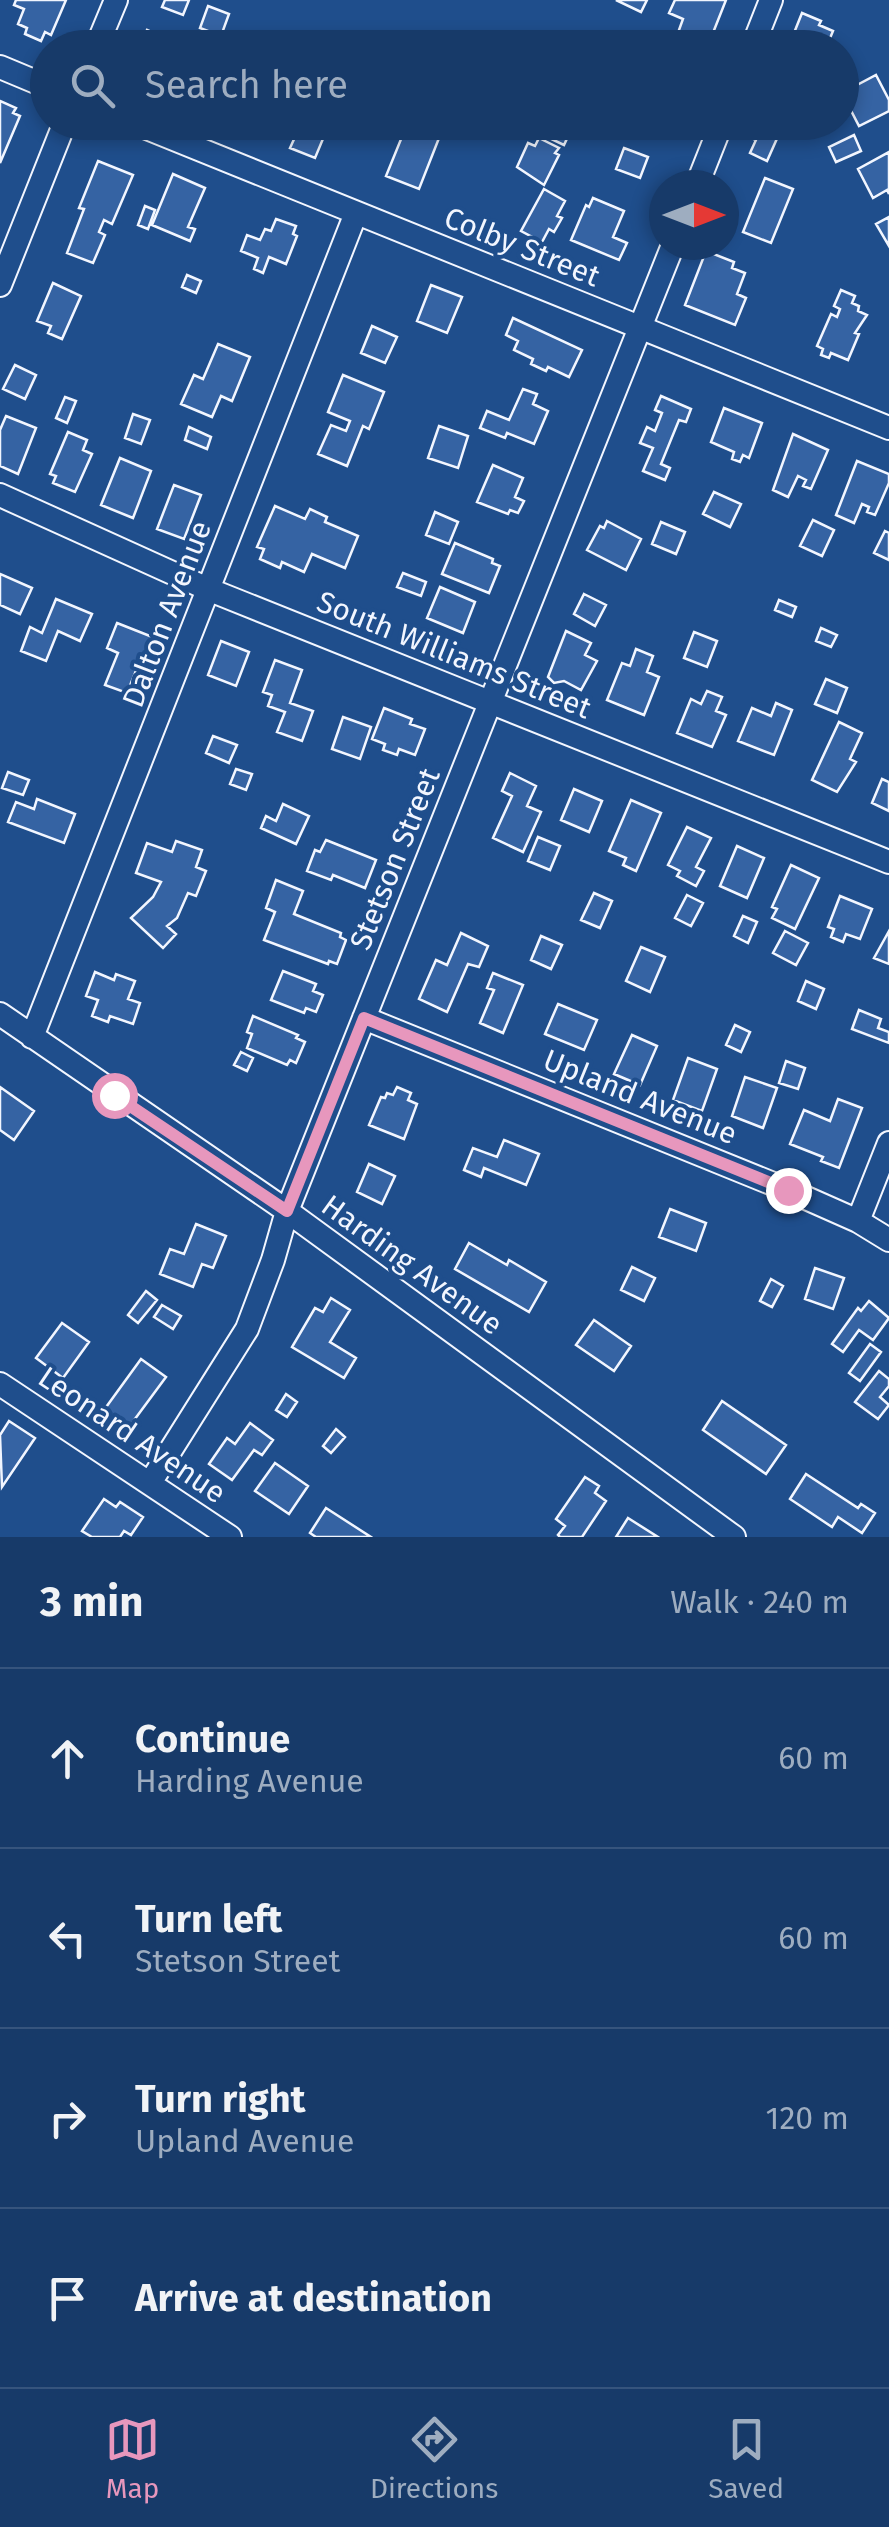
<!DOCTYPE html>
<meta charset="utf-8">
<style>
body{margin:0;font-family:"Fira Sans",sans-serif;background:#244571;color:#f1f3f6}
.compass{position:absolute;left:649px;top:170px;width:90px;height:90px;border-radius:50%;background:#173a69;box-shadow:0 5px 15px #0003;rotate:90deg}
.stop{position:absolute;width:30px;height:30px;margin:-22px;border:8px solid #e797bd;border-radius:50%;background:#fff}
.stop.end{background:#e797bd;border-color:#fff;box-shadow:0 2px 10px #0008}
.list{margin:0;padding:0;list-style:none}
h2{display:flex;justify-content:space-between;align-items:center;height:130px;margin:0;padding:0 40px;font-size:42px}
h2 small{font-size:32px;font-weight:400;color:#9eadc0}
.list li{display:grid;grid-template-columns:65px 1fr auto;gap:30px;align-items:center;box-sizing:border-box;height:180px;padding:0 40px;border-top:2px solid #36547d}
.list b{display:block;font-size:38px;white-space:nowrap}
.list p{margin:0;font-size:32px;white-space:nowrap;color:#9eadc0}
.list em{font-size:32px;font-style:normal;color:#9eadc0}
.icon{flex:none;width:55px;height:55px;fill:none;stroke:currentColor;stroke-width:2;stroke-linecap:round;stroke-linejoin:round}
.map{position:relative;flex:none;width:889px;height:1537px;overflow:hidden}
.search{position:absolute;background:#173a69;box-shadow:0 5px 15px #0003;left:30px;right:30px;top:30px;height:110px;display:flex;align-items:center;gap:25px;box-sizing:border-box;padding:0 35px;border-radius:55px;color:#9eadc0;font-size:38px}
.sheet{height:850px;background:#173a69}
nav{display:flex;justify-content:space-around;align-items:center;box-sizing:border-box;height:140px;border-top:2px solid #36547d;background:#173a69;font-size:28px;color:#9eadc0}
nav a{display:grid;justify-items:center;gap:5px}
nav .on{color:#e797bd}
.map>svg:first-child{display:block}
.building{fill:#3563a3;stroke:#f2f6ff;stroke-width:2.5}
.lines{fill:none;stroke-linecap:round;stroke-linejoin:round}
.street-casing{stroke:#f2f6ff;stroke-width:26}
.street{stroke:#1f4e8c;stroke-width:22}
.route{stroke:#e797bd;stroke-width:12}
.labels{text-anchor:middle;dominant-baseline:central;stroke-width:8;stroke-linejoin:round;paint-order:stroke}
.street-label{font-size:30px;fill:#f2f6ff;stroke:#1f4e8c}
</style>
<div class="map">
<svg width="889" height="1537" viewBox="0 0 889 1537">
<rect width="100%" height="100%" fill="#1f4e8c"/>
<path class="building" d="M 16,0 L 66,0 L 51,35 L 45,32 L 41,41 L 25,34 L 27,28 L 18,24 L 24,9 L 14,5 Z
M 165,0 L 189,0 L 183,15 L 162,7 Z
M 616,0 L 647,0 L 641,12 Z
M 675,0 L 726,0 L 707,48 L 692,48 L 675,41 L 683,19 L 669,13 Z
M 208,6 L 229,14 L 221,36 L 200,28 Z
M 802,13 L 821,21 L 819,25 L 833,31 L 826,48 L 788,48 Z
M 147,30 L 178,44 L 177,48 L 139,48 Z
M 876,75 L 889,100 L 889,111 L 859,126 L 842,93 Z
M 0,101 L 16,108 L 13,113 L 20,116 L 0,163 Z
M 292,122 L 330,122 L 315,158 L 290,148 L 295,137 L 287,133 Z
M 368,122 L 389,122 L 386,131 L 376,128 L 375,132 L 366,128 Z
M 408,122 L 441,133 L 419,189 L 386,176 Z
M 628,122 L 672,122 L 668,133 L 656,128 L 654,134 Z
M 753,122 L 779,134 L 767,161 L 750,153 L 756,140 L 747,136 Z
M 556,125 L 570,132 L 564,145 L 549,138 Z
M 854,135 L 861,151 L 836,162 L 829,147 Z
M 539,138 L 559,148 L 555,153 L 559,155 L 544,185 L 517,167 L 528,143 L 535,146 Z
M 624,148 L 648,157 L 640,178 L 616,169 Z
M 889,152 L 889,194 L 887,190 L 873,198 L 858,169 Z
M 98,161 L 133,175 L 112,224 L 104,220 L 99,232 L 105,235 L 93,263 L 67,253 L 84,209 L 79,208 Z
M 173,174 L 205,188 L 188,227 L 195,229 L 190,241 L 152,225 Z
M 765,178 L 793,189 L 771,243 L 743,232 Z
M 544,189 L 565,201 L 557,216 L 562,218 L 554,232 L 549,229 L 542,242 L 521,231 Z
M 593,198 L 624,211 L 613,237 L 627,243 L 619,260 L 571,240 L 586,205 L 589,207 Z
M 145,206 L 155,210 L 148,229 L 138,225 Z
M 889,217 L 889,246 L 876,224 Z
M 276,219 L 296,226 L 293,234 L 297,236 L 286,264 L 269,257 L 263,273 L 254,269 L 258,258 L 241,251 L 247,235 L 260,240 L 265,229 L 271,231 Z
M 706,251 L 734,262 L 732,268 L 745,273 L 737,294 L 746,298 L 735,325 L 685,305 Z
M 187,275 L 201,281 L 196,293 L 182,287 Z
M 53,283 L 81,296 L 62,339 L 48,333 L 51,326 L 37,321 Z
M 431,285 L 462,297 L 447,333 L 417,321 Z
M 841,290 L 855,296 L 852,303 L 859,306 L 858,311 L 867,315 L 855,333 L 859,334 L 848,360 L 831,353 L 829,358 L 821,355 L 823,349 L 817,346 L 831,314 L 837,317 L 840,309 L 834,306 Z
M 513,318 L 582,350 L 569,377 L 548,367 L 546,371 L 531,364 L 533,359 L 514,350 L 518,341 L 506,335 Z
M 372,326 L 397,337 L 385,363 L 361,353 Z
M 218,344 L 250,357 L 232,401 L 221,396 L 212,417 L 181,404 L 194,375 L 203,379 Z
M 15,365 L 36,375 L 25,399 L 3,389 Z
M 343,375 L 384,392 L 369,429 L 363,426 L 347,466 L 318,454 L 331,425 L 346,431 L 350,421 L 328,412 Z
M 523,389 L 537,394 L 533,404 L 548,411 L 534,444 L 507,433 L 505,438 L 480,428 L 487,411 L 509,420 Z
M 661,396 L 691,409 L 686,422 L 679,420 L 661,464 L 670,468 L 665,480 L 643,471 L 653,448 L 640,443 L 647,427 L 655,431 L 662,413 L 655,410 Z
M 65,397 L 76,401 L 67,423 L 56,418 Z
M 724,408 L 762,423 L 749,458 L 743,455 L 740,462 L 732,459 L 734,452 L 711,442 Z
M 133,414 L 150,420 L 141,444 L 125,438 Z
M 6,416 L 36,428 L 18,474 L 0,466 L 0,430 Z
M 439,426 L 468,436 L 458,468 L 428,458 Z
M 189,427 L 211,437 L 207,449 L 185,440 Z
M 68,432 L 87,440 L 83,450 L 92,454 L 75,492 L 53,483 L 56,476 L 50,474 Z
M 793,434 L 828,450 L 811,489 L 803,486 L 806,480 L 798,476 L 788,497 L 773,490 Z
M 120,458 L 151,471 L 133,518 L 101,505 Z
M 857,461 L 889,474 L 889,483 L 875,515 L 867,512 L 869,507 L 862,504 L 854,523 L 836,515 Z
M 493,465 L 523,478 L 515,497 L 524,501 L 518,513 L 510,510 L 508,514 L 477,502 Z
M 174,485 L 201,495 L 184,539 L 157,529 Z
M 714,492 L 741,504 L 730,527 L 703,514 Z
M 275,506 L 305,519 L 310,509 L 327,517 L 325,522 L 358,536 L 345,568 L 312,554 L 304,572 L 282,562 L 280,568 L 260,559 L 264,549 L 257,547 Z
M 435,512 L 458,522 L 449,544 L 426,535 Z
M 813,520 L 834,530 L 822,556 L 800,546 Z
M 607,521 L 641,539 L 626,570 L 587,550 L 600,526 L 604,528 Z
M 661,522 L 685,532 L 676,554 L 652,544 Z
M 885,531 L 889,533 L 889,560 L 874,553 Z
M 455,543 L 493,559 L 492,563 L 500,566 L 489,593 L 442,574 Z
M 403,573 L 426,582 L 421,596 L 397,587 Z
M 0,574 L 32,588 L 20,614 L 0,605 Z
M 440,587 L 475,602 L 463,633 L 427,618 Z
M 584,594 L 606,605 L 595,626 L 574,614 Z
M 56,599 L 92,614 L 80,641 L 58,631 L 46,661 L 21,651 L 30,627 L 42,633 Z
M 779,600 L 796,607 L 792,617 L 775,610 Z
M 117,623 L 155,638 L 144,665 L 139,663 L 127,693 L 105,685 L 118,653 L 107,648 Z
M 821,628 L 837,635 L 831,647 L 816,641 Z
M 566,631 L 591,643 L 585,655 L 597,661 L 581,690 L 564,681 L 554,683 L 548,677 Z
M 694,632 L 717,641 L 707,667 L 684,658 Z
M 221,641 L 249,652 L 236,686 L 208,675 Z
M 636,649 L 653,656 L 647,672 L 659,677 L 644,715 L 607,700 L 622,663 L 630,666 Z
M 275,660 L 302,670 L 290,703 L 313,711 L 302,741 L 277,732 L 285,712 L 268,706 L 272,695 L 263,692 Z
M 826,679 L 847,688 L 837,713 L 815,704 Z
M 707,691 L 722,697 L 716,711 L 726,715 L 712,747 L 677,733 L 691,699 L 701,704 Z
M 776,703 L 792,710 L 774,755 L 738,741 L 752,708 L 771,716 Z
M 384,708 L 412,719 L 410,724 L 425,729 L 415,755 L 399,749 L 397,755 L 383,750 L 385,744 L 372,739 Z
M 343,717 L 371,727 L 360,759 L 332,749 Z
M 839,722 L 862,733 L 850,759 L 856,762 L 837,792 L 812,780 Z
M 213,736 L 237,745 L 229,763 L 206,753 Z
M 236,769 L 252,774 L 246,790 L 230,784 Z
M 8,772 L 29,780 L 23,795 L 2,788 Z
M 510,773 L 536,786 L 527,806 L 541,812 L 523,852 L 493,838 L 512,796 L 502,791 Z
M 882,779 L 889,782 L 889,811 L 872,803 Z
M 574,789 L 602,801 L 589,832 L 561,820 Z
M 37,799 L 75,814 L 64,843 L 8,822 L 16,802 L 34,809 Z
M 631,800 L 661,813 L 636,871 L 623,865 L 626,858 L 609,851 Z
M 283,804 L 309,816 L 296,844 L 261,828 L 266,816 L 276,821 Z
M 687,827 L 711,838 L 696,867 L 704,871 L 696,886 L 677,876 L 680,871 L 668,865 Z
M 538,837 L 560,846 L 550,870 L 528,861 Z
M 326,840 L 376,860 L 365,888 L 333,875 L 331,880 L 307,871 L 315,850 L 320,852 Z
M 176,841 L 202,850 L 196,867 L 206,871 L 196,896 L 188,893 L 177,918 L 167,926 L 176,934 L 163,948 L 131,918 L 153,897 L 161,882 L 136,873 L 147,843 L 172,852 Z
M 737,846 L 764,858 L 747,898 L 720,886 Z
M 791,865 L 819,878 L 795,929 L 772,918 L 777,909 L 772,907 Z
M 276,880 L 303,891 L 294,914 L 341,933 L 340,937 L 346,940 L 337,964 L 329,961 L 328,964 L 264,940 L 275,912 L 266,908 Z
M 594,893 L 612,901 L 600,928 L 581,920 Z
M 687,895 L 703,903 L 691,926 L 675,918 Z
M 840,896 L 872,909 L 860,939 L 846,934 L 843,942 L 831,937 L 834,929 L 828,927 Z
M 743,916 L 757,922 L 748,943 L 734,936 Z
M 785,931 L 808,943 L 796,965 L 773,953 Z
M 889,931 L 889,964 L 874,958 Z
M 461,933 L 488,946 L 479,967 L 468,964 L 447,1012 L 419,999 L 436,960 L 447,965 Z
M 541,936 L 562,945 L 551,969 L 531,960 Z
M 641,947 L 665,957 L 650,992 L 626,981 Z
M 283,971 L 316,984 L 313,991 L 323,995 L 316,1012 L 306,1008 L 304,1013 L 271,1000 Z
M 95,972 L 114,980 L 116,974 L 135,981 L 128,999 L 140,1003 L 133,1024 L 110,1016 L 108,1022 L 92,1016 L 98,1000 L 86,996 Z
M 493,973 L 523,985 L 503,1033 L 480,1023 L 494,990 L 487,988 Z
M 806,981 L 824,989 L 816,1009 L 798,1001 Z
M 558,1004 L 597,1020 L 584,1050 L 545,1034 Z
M 859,1010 L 881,1019 L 878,1028 L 889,1032 L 889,1043 L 852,1029 Z
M 253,1016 L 298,1035 L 296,1038 L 305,1042 L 296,1063 L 290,1060 L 287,1065 L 247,1048 L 252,1034 L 247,1032 Z
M 735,1025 L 750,1032 L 741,1052 L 726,1045 Z
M 632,1035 L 657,1046 L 640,1085 L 614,1074 Z
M 241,1052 L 253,1058 L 247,1071 L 234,1065 Z
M 688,1058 L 717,1069 L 702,1111 L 673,1100 Z
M 786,1061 L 805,1068 L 798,1089 L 779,1083 Z
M 745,1077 L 777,1088 L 763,1128 L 732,1116 Z
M 0,1087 L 34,1111 L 14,1140 L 0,1130 Z
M 397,1087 L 411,1093 L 408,1100 L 417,1104 L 404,1139 L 369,1125 L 381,1097 L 385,1098 L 387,1093 L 393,1095 Z
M 838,1099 L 862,1108 L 839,1168 L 821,1161 L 823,1157 L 790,1144 L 804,1110 L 830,1121 Z
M 504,1140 L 539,1154 L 526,1185 L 484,1168 L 481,1177 L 464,1170 L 473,1148 L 497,1157 Z
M 369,1164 L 395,1176 L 382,1204 L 357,1192 Z
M 670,1209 L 706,1223 L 696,1251 L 659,1237 Z
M 196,1224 L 226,1236 L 213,1268 L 202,1264 L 193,1287 L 160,1274 L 170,1249 L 184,1254 Z
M 469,1243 L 507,1265 L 509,1260 L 546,1282 L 529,1312 L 455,1269 Z
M 632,1267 L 655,1278 L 644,1301 L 621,1290 Z
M 815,1268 L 844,1278 L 833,1309 L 805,1299 Z
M 771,1279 L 783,1286 L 772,1307 L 760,1301 Z
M 146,1291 L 157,1300 L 138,1323 L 128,1315 Z
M 331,1298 L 350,1310 L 330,1342 L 356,1358 L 344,1378 L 292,1347 L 315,1308 L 323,1312 Z
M 869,1301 L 889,1318 L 873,1340 L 859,1330 L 843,1352 L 832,1344 L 858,1308 L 861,1311 Z
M 162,1305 L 181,1316 L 173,1329 L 154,1317 Z
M 594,1320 L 631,1346 L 614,1371 L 576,1345 Z
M 62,1323 L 89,1342 L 63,1378 L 36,1358 Z
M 870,1344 L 881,1352 L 860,1381 L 849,1373 Z
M 141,1359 L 166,1377 L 129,1427 L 104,1410 Z
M 879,1371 L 889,1379 L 889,1386 L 880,1397 L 889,1405 L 878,1419 L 855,1402 Z
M 286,1394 L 297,1402 L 287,1417 L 276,1410 Z
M 722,1401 L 786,1445 L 766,1474 L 703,1430 Z
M 9,1421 L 35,1438 L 2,1487 L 0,1435 Z
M 250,1423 L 273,1440 L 262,1455 L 254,1450 L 232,1480 L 209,1464 L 227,1438 L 235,1444 Z
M 336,1429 L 345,1437 L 331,1453 L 323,1446 Z
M 275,1463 L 308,1486 L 289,1514 L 255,1491 Z
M 806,1474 L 858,1508 L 861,1504 L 875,1513 L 862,1533 L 838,1517 L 832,1527 L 790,1499 Z
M 585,1477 L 599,1486 L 595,1493 L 606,1501 L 582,1537 L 560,1537 L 558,1535 L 565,1526 L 556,1519 Z
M 104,1499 L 116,1507 L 120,1502 L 143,1517 L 131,1535 L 124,1531 L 120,1537 L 92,1537 L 82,1531 Z
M 326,1508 L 371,1537 L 316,1537 L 310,1533 Z
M 628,1518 L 658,1537 L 616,1537 Z"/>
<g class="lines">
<g class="street-casing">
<path id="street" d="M 96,48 L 116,0
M 752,48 L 771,0
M 0,67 L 48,87
M 132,122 L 889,428
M 697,185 L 722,122
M 0,285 L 65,122
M 0,495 L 210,590 L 889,862
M 0,1014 L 287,1211 L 734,1537
M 364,1018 L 788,1190 L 858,1221 L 889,1240
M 32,1037 L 356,213
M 858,1221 L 889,1143
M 0,1384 L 230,1537
M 150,1483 L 247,1329 L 273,1260 L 287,1211 L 673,245"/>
</g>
<use href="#street" class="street"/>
</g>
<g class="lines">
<path class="route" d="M 114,1095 L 287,1211 L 364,1018 L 788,1190"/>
</g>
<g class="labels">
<g class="street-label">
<text transform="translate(522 247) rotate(22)">Colby Street</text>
<text transform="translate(167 614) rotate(-69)">Dalton Avenue</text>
<text transform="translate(454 655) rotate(22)">South Williams Street</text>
<text transform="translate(395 859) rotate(-68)">Stetson Street</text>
<text transform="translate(640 1097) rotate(22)">Upland Avenue</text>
<text transform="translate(412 1265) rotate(36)">Harding Avenue</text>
<text transform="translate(132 1435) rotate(34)">Leonard Avenue</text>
</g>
</g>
</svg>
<svg class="compass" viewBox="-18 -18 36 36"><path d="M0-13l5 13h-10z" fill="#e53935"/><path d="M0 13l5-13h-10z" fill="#9eadc0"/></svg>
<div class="stop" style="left:114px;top:1095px"></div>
<div class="stop end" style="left:788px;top:1190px"></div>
<div class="search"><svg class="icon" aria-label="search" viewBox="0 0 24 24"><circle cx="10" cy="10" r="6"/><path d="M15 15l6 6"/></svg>Search here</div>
</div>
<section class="sheet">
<h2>3 min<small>Walk · 240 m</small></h2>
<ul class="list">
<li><svg class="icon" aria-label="ahead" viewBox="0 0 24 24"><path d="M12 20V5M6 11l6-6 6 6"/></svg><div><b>Continue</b><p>Harding Avenue</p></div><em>60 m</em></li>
<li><svg class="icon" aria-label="left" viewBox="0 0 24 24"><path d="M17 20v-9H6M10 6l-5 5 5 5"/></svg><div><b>Turn left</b><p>Stetson Street</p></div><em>60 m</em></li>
<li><svg class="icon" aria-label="right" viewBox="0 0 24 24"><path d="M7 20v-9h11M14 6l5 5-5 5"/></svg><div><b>Turn right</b><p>Upland Avenue</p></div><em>120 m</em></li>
<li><svg class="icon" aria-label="arrive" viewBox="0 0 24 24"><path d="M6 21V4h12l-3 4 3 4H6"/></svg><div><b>Arrive at destination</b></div></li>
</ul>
</section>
<nav>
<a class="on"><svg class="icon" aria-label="map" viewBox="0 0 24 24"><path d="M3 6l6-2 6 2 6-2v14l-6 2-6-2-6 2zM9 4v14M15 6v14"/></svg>Map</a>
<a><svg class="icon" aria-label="directions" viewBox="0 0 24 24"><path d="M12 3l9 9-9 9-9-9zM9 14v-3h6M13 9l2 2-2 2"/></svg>Directions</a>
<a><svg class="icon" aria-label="saved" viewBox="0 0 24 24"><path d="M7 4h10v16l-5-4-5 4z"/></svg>Saved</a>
</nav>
